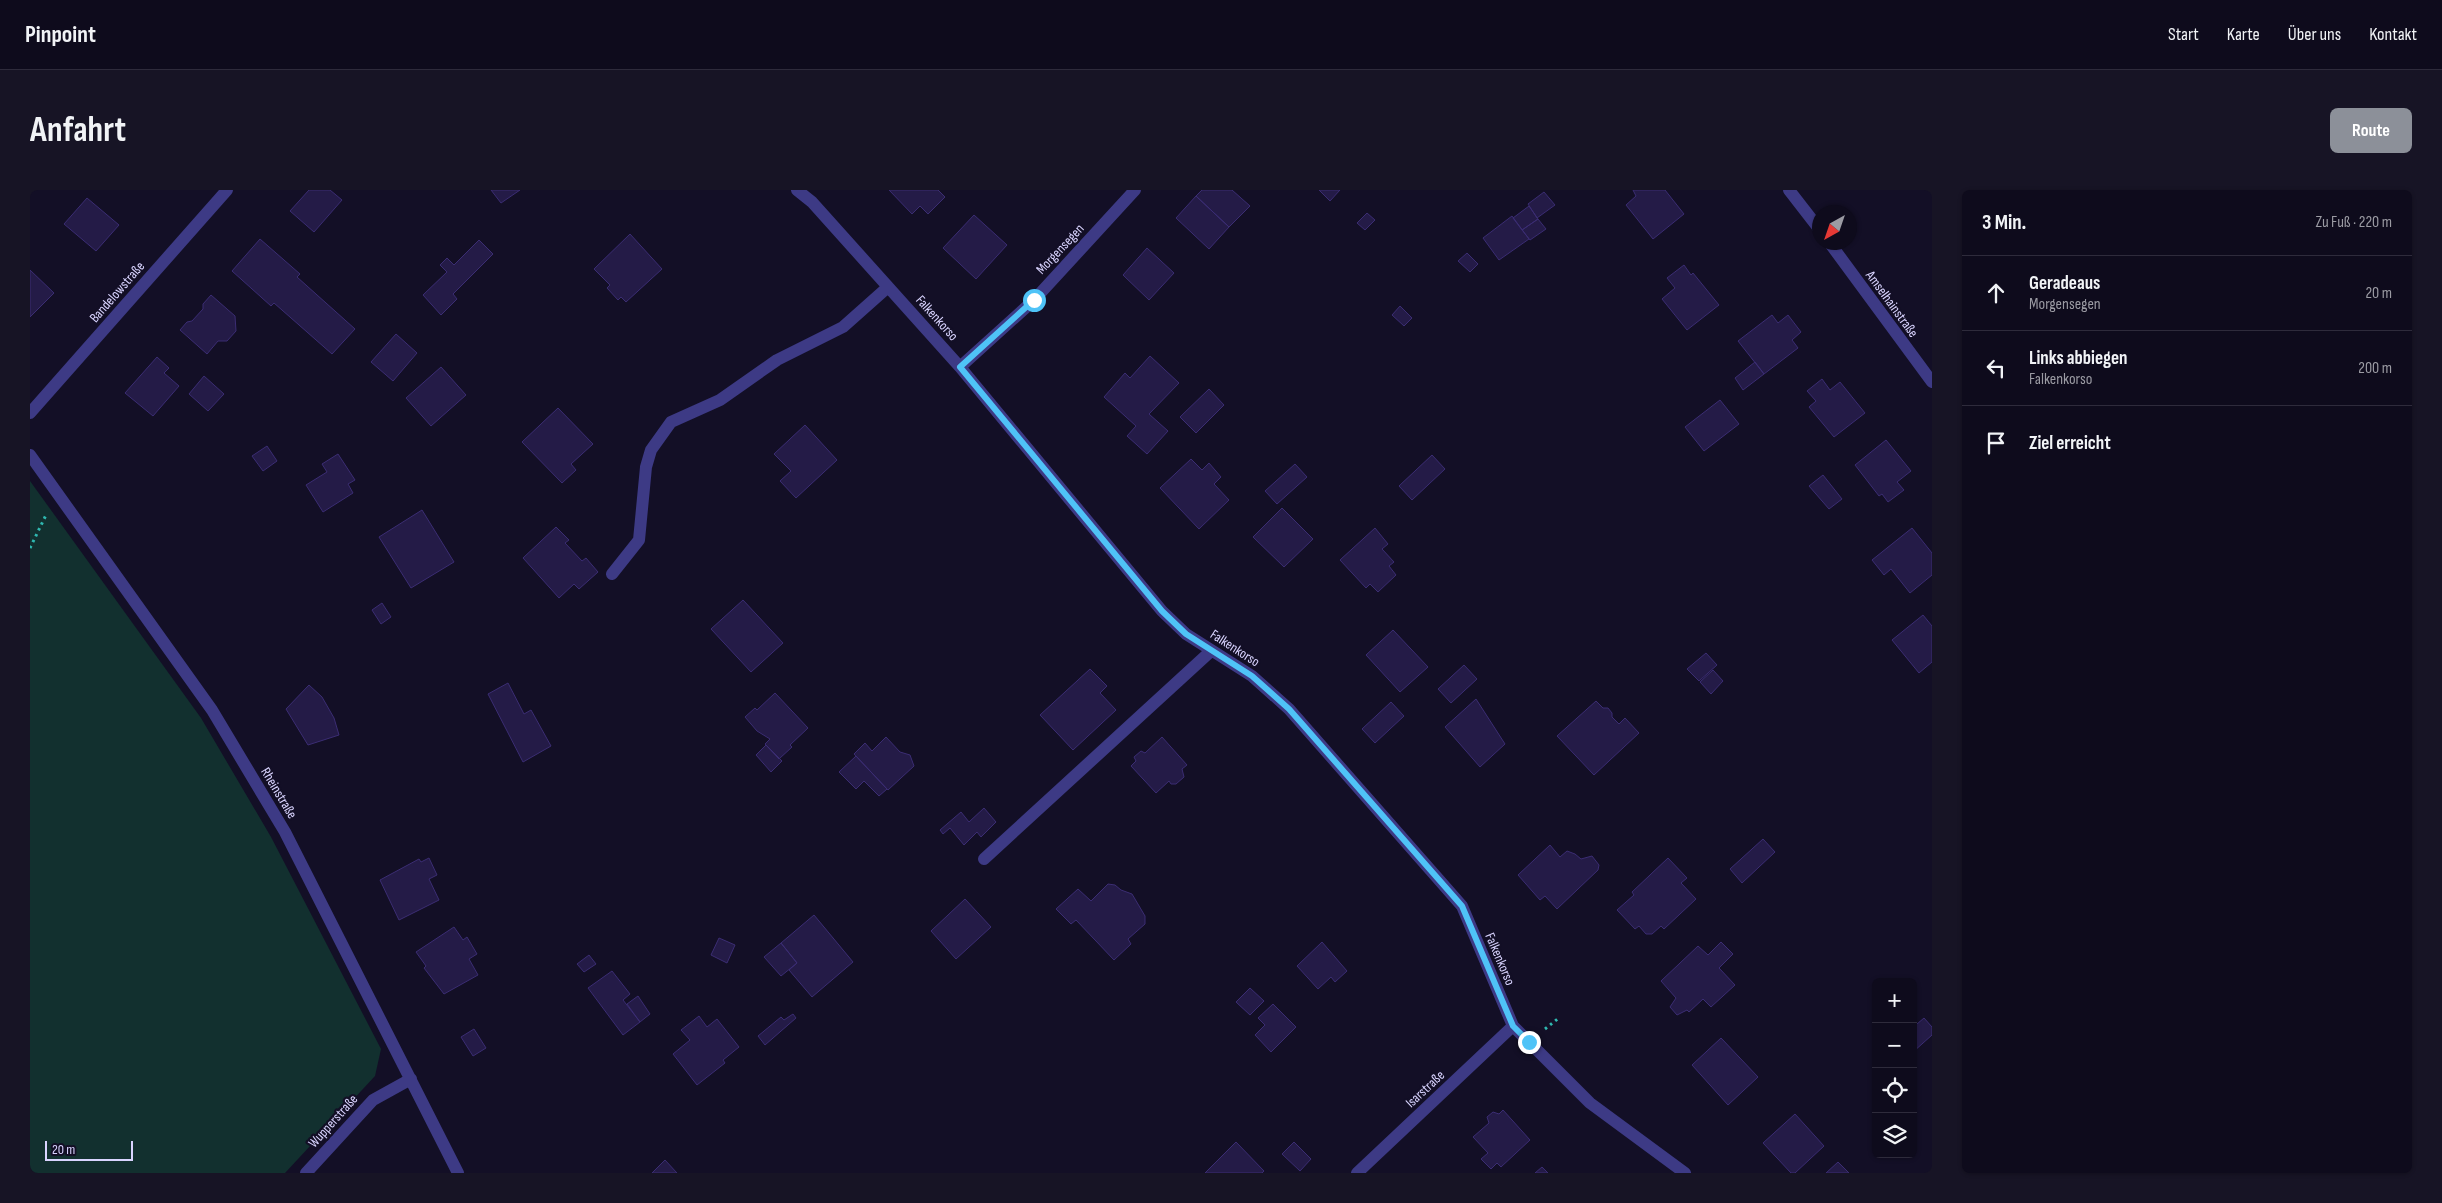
<!DOCTYPE html>
<html lang="de">
<meta charset="utf-8">
<style>
body{margin:0;font-family:"Sofia Sans Condensed",sans-serif;background:#171425;color:#f1f3f6}
.controls{position:absolute;right:15px;bottom:15px;display:grid;overflow:hidden;border-radius:8px;box-shadow:0 1px 4px #0004}
.controls button{width:45px;height:45px;display:grid;place-items:center;padding:0;border:0;border-bottom:1px solid #2e2b3b;background:#0e0b1c;color:#f1f3f6;font:25px sans-serif}
.compass{position:absolute;left:1782px;top:15px;width:45px;height:45px;border-radius:50%;background:#0e0b1c;box-shadow:0 1px 4px #0004;rotate:220deg}
.scale{position:absolute;left:15px;bottom:12px;width:88px;box-sizing:border-box;padding-left:5px;border:2px solid #d9d4ff;border-top:0;font-size:14px;line-height:18px;white-space:nowrap;color:#d9d4ff;-webkit-text-stroke:4px #130f26;paint-order:stroke}
.stop{position:absolute;width:15px;height:15px;margin:-11px;border:4px solid #4fc3f7;border-radius:50%;background:#fff}
.stop.end{background:#4fc3f7;border-color:#fff;box-shadow:0 1px 5px #0008}
.list{margin:0;padding:0;list-style:none}
h2{display:flex;justify-content:space-between;align-items:center;height:65px;margin:0;padding:0 20px;font-size:21px}
h2 small{font-size:16px;font-weight:400;color:#9b9ba3}
.list li{display:grid;grid-template-columns:32px 1fr auto;gap:15px;align-items:center;box-sizing:border-box;height:75px;padding:0 20px;border-top:1px solid #2e2b3b}
.list b{display:block;font-size:19px;white-space:nowrap}
.list p{margin:0;font-size:16px;white-space:nowrap;color:#9b9ba3}
.list em{font-size:16px;font-style:normal;color:#9b9ba3}
.icon{flex:none;width:28px;height:28px;fill:none;stroke:currentColor;stroke-width:2;stroke-linecap:round;stroke-linejoin:round}
.map{position:relative;flex:none;width:1902px;height:983px;overflow:hidden;border-radius:8px}
header{display:flex;align-items:center;gap:30px;box-sizing:border-box;height:70px;padding:0 25px;background:#0e0b1c;border-bottom:1px solid #2e2b3b}
header strong{font-size:24px}
nav{display:flex;gap:28px;margin-inline-start:auto;font-size:18px}
.intro{display:flex;align-items:center;justify-content:space-between;box-sizing:border-box;height:120px;padding:0 30px}
h1{margin:0;font-size:35px}
.button{padding:12px 22px;border-radius:8px;background:#8c9099;color:#fff;font-size:18px;font-weight:700}
main{display:flex;gap:30px;padding:0 30px}
aside{flex:1;background:#0e0b1c;border-radius:8px;box-shadow:0 1px 4px #0004}
.map>svg:first-child{display:block}
.green{fill:#12302f}
.building{fill:#241b47;stroke:#3b2d73}
.lines{fill:none;stroke-linecap:round;stroke-linejoin:round}
.path{stroke:#2fb8b0;stroke-width:3;stroke-dasharray:2.5 4;stroke-linecap:butt}
.minor{stroke:#3d3a85;stroke-width:12}
.route{stroke:#4fc3f7;stroke-width:6}
.labels{text-anchor:middle;dominant-baseline:central;stroke-width:4.5;stroke-linejoin:round;paint-order:stroke}
.street-label{font-size:14px;fill:#d9d4ff;stroke:#130f26}
</style>
<header>
<strong>Pinpoint</strong>
<nav><a>Start</a><a>Karte</a><a>Über uns</a><a>Kontakt</a></nav>
</header>
<div class="intro"><h1>Anfahrt</h1><a class="button">Route</a></div>
<main>
<div class="map">
<svg width="1902" height="983" viewBox="0 0 1902 983">
<rect width="100%" height="100%" fill="#130f26"/>
<path class="green" d="M 0,291 L 171,528 L 241,647 L 351,859 L 345,886 L 255,983 L 0,983 Z"/>
<path class="building" d="M 279,0 L 300,0 L 312,10 L 284,42 L 260,21 Z
M 461,0 L 490,0 L 471,13 Z
M 859,0 L 908,0 L 915,7 L 898,24 L 890,16 L 882,24 Z
M 1172,0 L 1202,0 L 1220,16 L 1199,37 L 1166,6 Z
M 1289,0 L 1310,0 L 1300,11 Z
M 1635,0 L 1654,24 L 1623,49 L 1596,15 L 1606,6 L 1603,0 Z
M 1514,2 L 1525,15 L 1507,28 L 1498,14 Z
M 1166,6 L 1199,37 L 1179,59 L 1146,28 Z
M 57,8 L 89,35 L 66,61 L 34,34 Z
M 1499,16 L 1508,29 L 1492,40 L 1483,28 Z
M 1337,23 L 1345,30 L 1335,40 L 1327,33 Z
M 944,25 L 977,55 L 946,89 L 913,58 Z
M 1482,26 L 1499,49 L 1469,70 L 1453,48 Z
M 1508,29 L 1516,39 L 1500,50 L 1492,40 Z
M 600,44 L 632,79 L 596,112 L 591,107 L 588,110 L 577,98 L 580,95 L 564,79 Z
M 230,49 L 270,84 L 267,87 L 325,139 L 302,164 L 244,113 L 241,116 L 202,81 Z
M 449,50 L 463,64 L 423,104 L 427,109 L 411,125 L 393,105 L 417,82 L 410,75 L 417,68 L 424,75 Z
M 1117,58 L 1144,83 L 1119,110 L 1093,85 Z
M 1437,63 L 1448,74 L 1440,82 L 1428,71 Z
M 1654,75 L 1661,85 L 1663,83 L 1689,115 L 1657,140 L 1632,109 L 1645,98 L 1637,88 Z
M 0,80 L 24,103 L 0,127 Z
M 181,105 L 205,126 L 206,141 L 197,151 L 188,151 L 177,164 L 150,140 L 157,132 L 162,131 L 173,119 L 173,114 Z
M 1370,116 L 1382,128 L 1374,136 L 1362,125 Z
M 1742,125 L 1748,133 L 1758,125 L 1771,142 L 1762,150 L 1768,158 L 1734,184 L 1708,151 Z
M 366,144 L 387,163 L 363,191 L 341,172 Z
M 1120,166 L 1149,193 L 1119,224 L 1138,241 L 1117,264 L 1097,246 L 1106,236 L 1074,207 L 1095,183 L 1100,188 Z
M 127,167 L 139,178 L 134,183 L 149,196 L 123,226 L 95,203 Z
M 1725,172 L 1734,184 L 1713,200 L 1705,188 Z
M 411,177 L 436,205 L 401,236 L 376,208 Z
M 174,186 L 194,204 L 178,221 L 159,204 Z
M 1792,189 L 1800,200 L 1810,192 L 1835,223 L 1804,247 L 1779,217 L 1786,211 L 1777,201 Z
M 1179,199 L 1194,215 L 1166,243 L 1150,227 Z
M 1690,210 L 1709,234 L 1674,261 L 1655,237 Z
M 528,218 L 563,254 L 541,274 L 546,280 L 532,293 L 492,252 Z
M 775,235 L 807,270 L 766,308 L 750,291 L 761,281 L 744,264 Z
M 1856,250 L 1881,281 L 1867,292 L 1874,300 L 1858,312 L 1852,304 L 1849,306 L 1825,275 Z
M 237,256 L 247,271 L 233,281 L 222,266 Z
M 308,264 L 325,290 L 318,294 L 323,303 L 293,322 L 276,295 L 297,282 L 292,274 Z
M 1402,265 L 1415,279 L 1382,310 L 1369,296 Z
M 1161,269 L 1172,280 L 1179,273 L 1191,287 L 1184,294 L 1199,310 L 1169,339 L 1130,298 Z
M 1265,274 L 1277,287 L 1247,314 L 1235,301 Z
M 1793,285 L 1812,309 L 1799,319 L 1779,296 Z
M 1252,318 L 1283,349 L 1254,377 L 1223,347 Z
M 392,320 L 424,372 L 381,398 L 349,347 Z
M 526,337 L 539,350 L 535,353 L 552,371 L 556,368 L 568,382 L 549,399 L 544,394 L 529,408 L 493,368 Z
M 1345,338 L 1358,354 L 1352,359 L 1364,372 L 1359,376 L 1366,385 L 1348,402 L 1340,394 L 1336,398 L 1310,370 Z
M 1882,338 L 1902,363 L 1902,385 L 1880,403 L 1861,379 L 1854,385 L 1842,370 Z
M 713,410 L 753,453 L 721,482 L 681,439 Z
M 352,413 L 361,427 L 351,434 L 342,420 Z
M 1893,425 L 1902,436 L 1902,472 L 1889,483 L 1862,450 Z
M 1363,440 L 1398,477 L 1370,502 L 1336,465 Z
M 1676,463 L 1687,475 L 1669,491 L 1657,479 Z
M 1434,475 L 1447,489 L 1421,513 L 1408,499 Z
M 1060,479 L 1077,496 L 1070,503 L 1086,520 L 1043,560 L 1010,525 Z
M 1683,480 L 1693,491 L 1681,504 L 1670,492 Z
M 478,493 L 494,524 L 501,520 L 521,556 L 493,572 L 458,504 Z
M 279,495 L 292,507 L 304,528 L 309,545 L 278,555 L 256,519 Z
M 745,503 L 778,538 L 760,555 L 762,557 L 749,569 L 735,554 L 740,549 L 727,541 L 715,527 L 725,518 L 727,520 Z
M 1446,509 L 1475,554 L 1450,577 L 1415,537 Z
M 1566,511 L 1573,518 L 1578,518 L 1582,523 L 1582,527 L 1589,534 L 1595,528 L 1609,543 L 1564,585 L 1527,546 Z
M 1361,512 L 1374,526 L 1345,553 L 1332,539 Z
M 856,547 L 870,562 L 880,565 L 884,576 L 858,600 L 824,564 L 835,553 L 842,561 Z
M 1132,547 L 1157,575 L 1152,579 L 1154,587 L 1146,594 L 1141,594 L 1139,591 L 1126,603 L 1101,576 L 1106,571 L 1104,567 L 1111,561 L 1115,563 Z
M 736,555 L 752,571 L 741,582 L 726,565 Z
M 826,566 L 857,599 L 849,606 L 834,591 L 826,599 L 809,582 Z
M 954,618 L 966,632 L 951,647 L 947,642 L 934,655 L 920,638 L 913,644 L 910,640 L 931,622 L 939,632 Z
M 1733,649 L 1745,662 L 1712,693 L 1700,679 Z
M 1520,655 L 1530,667 L 1537,661 L 1545,664 L 1551,669 L 1562,666 L 1569,675 L 1568,680 L 1527,719 L 1515,706 L 1510,710 L 1488,685 Z
M 399,668 L 407,685 L 399,689 L 409,710 L 369,730 L 350,690 L 389,669 L 391,672 Z
M 1638,668 L 1657,688 L 1651,693 L 1666,709 L 1634,739 L 1631,736 L 1622,744 L 1616,744 L 1609,736 L 1605,739 L 1587,720 L 1604,705 L 1602,702 Z
M 1078,694 L 1085,695 L 1091,700 L 1102,704 L 1115,726 L 1115,734 L 1098,749 L 1101,754 L 1084,770 L 1046,730 L 1041,734 L 1026,719 L 1048,699 L 1061,711 Z
M 935,709 L 961,737 L 926,769 L 901,741 Z
M 784,725 L 823,772 L 782,807 L 759,780 L 767,773 L 751,753 Z
M 424,737 L 433,750 L 437,747 L 447,764 L 439,769 L 448,785 L 414,804 L 394,778 L 396,776 L 386,762 Z
M 689,748 L 705,755 L 697,773 L 681,765 Z
M 1292,752 L 1317,781 L 1305,792 L 1301,787 L 1288,799 L 1267,776 Z
M 1691,752 L 1703,764 L 1689,778 L 1705,795 L 1681,817 L 1673,809 L 1659,822 L 1657,820 L 1647,825 L 1640,817 L 1646,808 L 1631,791 L 1668,756 L 1678,765 Z
M 751,753 L 767,773 L 751,786 L 734,767 Z
M 559,765 L 566,774 L 554,782 L 547,774 Z
M 582,781 L 600,804 L 593,810 L 610,832 L 593,845 L 558,798 Z
M 1220,798 L 1234,811 L 1220,825 L 1206,812 Z
M 608,806 L 620,824 L 610,832 L 597,814 Z
M 1243,814 L 1266,837 L 1241,862 L 1225,845 L 1235,835 L 1228,828 Z
M 763,824 L 766,828 L 735,855 L 728,846 L 751,827 L 754,830 Z
M 669,826 L 677,837 L 687,829 L 709,857 L 693,870 L 695,873 L 667,895 L 643,864 L 660,850 L 651,840 Z
M 1894,828 L 1902,837 L 1902,845 L 1883,862 L 1883,830 L 1887,834 Z
M 444,839 L 456,858 L 443,866 L 431,847 Z
M 1691,848 L 1728,887 L 1698,915 L 1662,875 Z
M 1473,920 L 1500,950 L 1471,977 L 1467,973 L 1461,979 L 1451,969 L 1458,963 L 1443,947 L 1459,933 L 1457,927 L 1463,922 L 1469,924 Z
M 1765,924 L 1794,956 L 1765,983 L 1761,983 L 1733,953 Z
M 1206,952 L 1234,981 L 1232,983 L 1175,983 Z
M 1264,952 L 1281,969 L 1270,981 L 1252,964 Z
M 635,970 L 647,983 L 622,983 Z
M 1808,972 L 1819,983 L 1796,983 Z
M 1512,977 L 1518,983 L 1505,983 Z"/>
<g class="lines">
<path class="path" d="M 0,358 L 16,325
M 1515,839 L 1530,827"/>
<path class="minor" d="M 767,0 L 782,12 L 930,177 L 1132,421 L 1156,444 L 1222,486 L 1259,519 L 1432,716 L 1483,836 L 1560,913 L 1655,983
M 1759,0 L 1790,40
M 1799,52 L 1902,192
M 930,177 L 1004,110 L 1105,0
M 0,223 L 197,0
M 0,265 L 182,520 L 255,642 L 428,983
M 582,384 L 609,350 L 616,277 L 621,260 L 641,232 L 690,210 L 747,170 L 813,137 L 858,97
M 954,669 L 1181,461
M 276,983 L 343,910 L 381,889
M 1327,983 L 1483,836"/>
</g>
<g class="lines">
<path class="route" d="M 1004,110 L 930,177 L 1132,421 L 1156,444 L 1222,486 L 1259,519 L 1432,716 L 1483,836 L 1499,852"/>
</g>
<g class="labels">
<g class="street-label">
<text transform="translate(1030 59) rotate(-47)">Morgensegen</text>
<text transform="translate(87 102) rotate(-49)">Bandelowstraße</text>
<text transform="translate(1862 114) rotate(54)">Amselhainstraße</text>
<text transform="translate(907 128) rotate(48)">Falkenkorso</text>
<text transform="translate(1205 458) rotate(33)">Falkenkorso</text>
<text transform="translate(249 603) rotate(59)">Rheinstraße</text>
<text transform="translate(1470 769) rotate(67)">Falkenkorso</text>
<text transform="translate(1395 899) rotate(-43)">Isarstraße</text>
<text transform="translate(303 931) rotate(-48)">Wupperstraße</text>
</g>
</g>
</svg>
<div class="controls">
<button>+</button>
<button>−</button>
<button><svg class="icon" aria-label="locate" viewBox="0 0 24 24"><circle cx="12" cy="12" r="6"/><path d="M12 2v4M12 18v4M2 12h4M18 12h4"/></svg></button>
<button><svg class="icon" aria-label="layers" viewBox="0 0 24 24"><path d="M12 4l9 5-9 5-9-5zM3 14l9 5 9-5"/></svg></button>
</div>
<svg class="compass" viewBox="-18 -18 36 36"><path d="M0-13l5 13h-10z" fill="#e53935"/><path d="M0 13l5-13h-10z" fill="#9b9ba3"/></svg>
<div class="scale">20 m</div>
<div class="stop" style="left:1004px;top:110px"></div>
<div class="stop end" style="left:1499px;top:852px"></div>
</div>
<aside>
<h2>3 Min.<small>Zu Fuß · 220 m</small></h2>
<ul class="list">
<li><svg class="icon" aria-label="ahead" viewBox="0 0 24 24"><path d="M12 20V5M6 11l6-6 6 6"/></svg><div><b>Geradeaus</b><p>Morgensegen</p></div><em>20 m</em></li>
<li><svg class="icon" aria-label="left" viewBox="0 0 24 24"><path d="M17 20v-9H6M10 6l-5 5 5 5"/></svg><div><b>Links abbiegen</b><p>Falkenkorso</p></div><em>200 m</em></li>
<li><svg class="icon" aria-label="arrive" viewBox="0 0 24 24"><path d="M6 21V4h12l-3 4 3 4H6"/></svg><div><b>Ziel erreicht</b></div></li>
</ul>
</aside>
</main>
